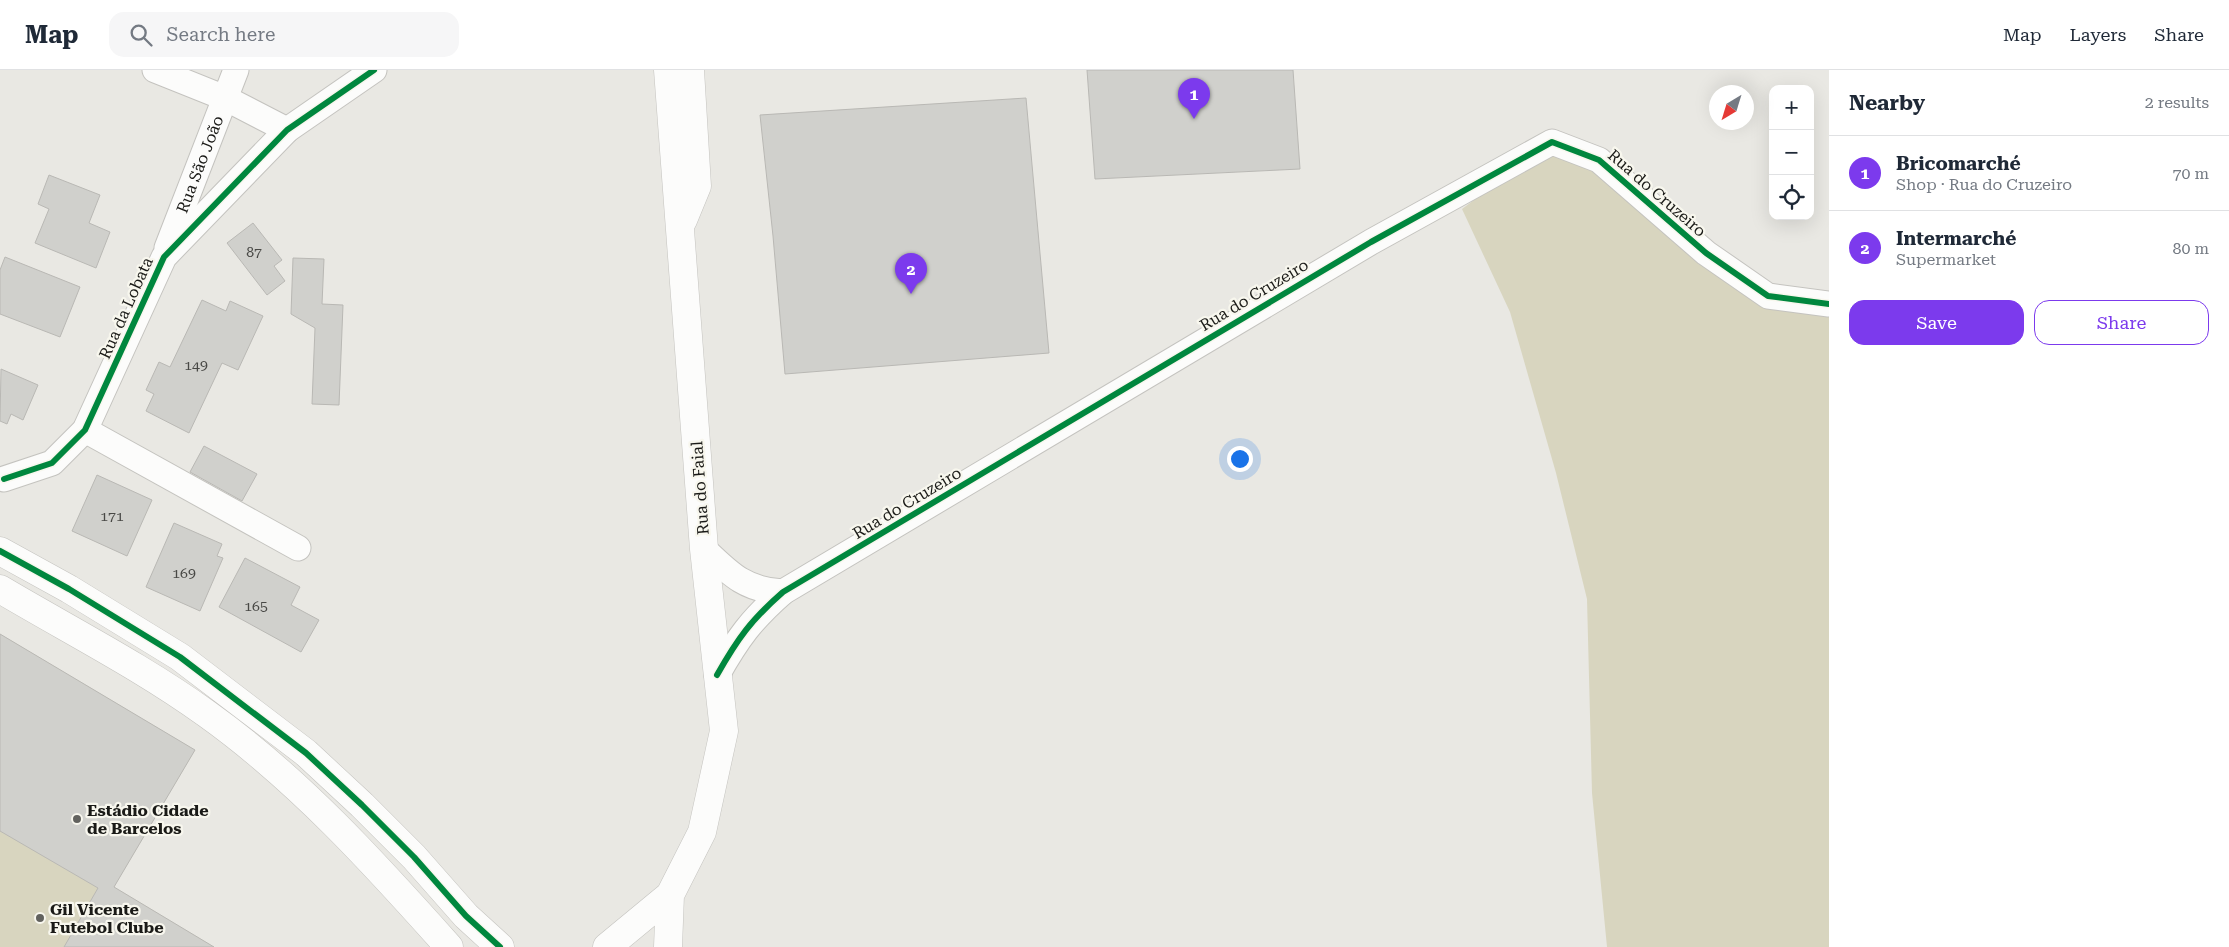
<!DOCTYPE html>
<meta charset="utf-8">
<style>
body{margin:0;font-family:"Roboto Serif",serif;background:#f6f6f7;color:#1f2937}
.controls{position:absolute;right:15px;top:15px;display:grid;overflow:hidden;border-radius:10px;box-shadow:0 5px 20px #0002}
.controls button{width:45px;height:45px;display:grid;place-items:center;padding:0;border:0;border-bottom:1px solid #e0e1e3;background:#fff;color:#1f2937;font:25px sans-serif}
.compass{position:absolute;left:1709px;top:15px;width:45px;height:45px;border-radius:50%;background:#fff;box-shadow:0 5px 20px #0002;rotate:218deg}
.you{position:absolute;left:1239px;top:388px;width:18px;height:18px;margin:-12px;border:4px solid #fff;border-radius:50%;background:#1a73e8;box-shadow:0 0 0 8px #1a73e833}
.badge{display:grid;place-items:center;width:32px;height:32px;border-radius:50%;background:#7c3aed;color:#fff;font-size:16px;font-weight:700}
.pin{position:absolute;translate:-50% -41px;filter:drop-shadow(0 1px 2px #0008)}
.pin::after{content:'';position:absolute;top:26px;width:18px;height:15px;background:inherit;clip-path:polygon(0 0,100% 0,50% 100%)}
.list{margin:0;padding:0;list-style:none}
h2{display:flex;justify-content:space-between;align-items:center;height:65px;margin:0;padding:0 20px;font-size:21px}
h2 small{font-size:16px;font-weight:400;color:#747a83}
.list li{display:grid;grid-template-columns:32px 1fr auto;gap:15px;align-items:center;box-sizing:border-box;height:75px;padding:0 20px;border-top:1px solid #e0e1e3}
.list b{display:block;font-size:19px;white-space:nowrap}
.list p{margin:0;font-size:16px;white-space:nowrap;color:#747a83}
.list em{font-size:16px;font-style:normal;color:#747a83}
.actions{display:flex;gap:10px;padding:15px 20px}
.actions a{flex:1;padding:11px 0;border:1px solid #7c3aed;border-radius:15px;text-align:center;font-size:18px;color:#7c3aed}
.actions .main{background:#7c3aed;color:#fff}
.icon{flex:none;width:28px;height:28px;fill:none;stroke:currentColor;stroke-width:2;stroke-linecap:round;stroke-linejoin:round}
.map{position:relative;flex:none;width:1829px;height:877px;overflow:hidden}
header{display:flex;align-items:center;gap:30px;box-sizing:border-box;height:70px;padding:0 25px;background:#fff;border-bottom:1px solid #e0e1e3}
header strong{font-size:24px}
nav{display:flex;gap:28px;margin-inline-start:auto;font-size:18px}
.search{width:350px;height:45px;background:#f6f6f7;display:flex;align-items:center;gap:12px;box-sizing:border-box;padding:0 18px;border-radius:15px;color:#747a83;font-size:19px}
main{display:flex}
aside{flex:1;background:#fff}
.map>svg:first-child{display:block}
.green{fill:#d8d5bf}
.building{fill:#d0d0cc;stroke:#b9b8b4}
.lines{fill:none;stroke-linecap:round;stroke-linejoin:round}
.minor-casing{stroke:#c4c3bf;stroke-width:27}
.tertiary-casing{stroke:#c4c3bf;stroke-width:29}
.primary-casing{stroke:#c4c3bf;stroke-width:29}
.minor{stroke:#fcfcfb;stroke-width:25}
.tertiary{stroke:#fcfcfb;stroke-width:28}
.primary{stroke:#fcfcfb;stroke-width:28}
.cycleway-casing{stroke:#f8f7ee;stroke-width:9}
.cycleway{stroke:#00873e;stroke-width:6}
.poi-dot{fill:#62625e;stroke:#f8f7ee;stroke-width:2}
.labels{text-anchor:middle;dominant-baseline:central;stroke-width:4.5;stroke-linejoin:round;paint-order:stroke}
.number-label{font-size:14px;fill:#484845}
.street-label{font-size:16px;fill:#1a1a17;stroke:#f8f7ee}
.poi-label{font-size:16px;font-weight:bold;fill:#1a1a17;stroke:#f8f7ee;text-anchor:start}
</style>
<header>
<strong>Map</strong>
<div class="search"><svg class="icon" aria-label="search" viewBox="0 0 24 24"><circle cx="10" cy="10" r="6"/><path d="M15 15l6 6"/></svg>Search here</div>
<nav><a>Map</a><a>Layers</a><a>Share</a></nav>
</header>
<main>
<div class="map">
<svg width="1829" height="877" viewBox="0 0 1829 877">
<rect width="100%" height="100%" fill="#e9e8e3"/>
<path class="green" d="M 1552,72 L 1599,90 L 1768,226 L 1829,234 L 1829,877 L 1607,877 L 1592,723 L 1587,529 L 1556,403 L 1510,242 L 1462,139 Z
M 0,564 L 195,680 L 114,817 L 214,877 L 0,877 Z"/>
<path class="building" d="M 1087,0 L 1293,0 L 1300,99 L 1095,109 Z
M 1026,28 L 1049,283 L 785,304 L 773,166 L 760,45 Z
M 49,105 L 100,125 L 89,153 L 110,162 L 96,198 L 35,173 L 49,139 L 38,134 Z
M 253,153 L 282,190 L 274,196 L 285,211 L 267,225 L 227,173 Z
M 5,187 L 80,217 L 60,267 L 0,244 L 0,200 Z
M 293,188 L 324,189 L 322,234 L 343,235 L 339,335 L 312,334 L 315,258 L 291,244 Z
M 202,230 L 226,241 L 230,231 L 263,246 L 238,300 L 222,293 L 189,363 L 146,341 L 154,324 L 146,320 L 159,292 L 170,297 Z
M 1,299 L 38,315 L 23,350 L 11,344 L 7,354 L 0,351 Z
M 204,376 L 257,404 L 242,431 L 190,402 Z
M 97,405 L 152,430 L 127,486 L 72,461 Z
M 174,453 L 222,474 L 217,486 L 223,488 L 200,541 L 146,517 Z
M 245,488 L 300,517 L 291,535 L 319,550 L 301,582 L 219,537 Z
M 0,564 L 195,680 L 114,817 L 214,877 L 64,877 L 98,818 L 0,761 Z"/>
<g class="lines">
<g class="minor-casing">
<g id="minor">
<path d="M 155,0 L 225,28 L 287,60"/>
<path id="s1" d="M 167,178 L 236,0"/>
<path d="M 85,360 L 298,478"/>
<path d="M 4,409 L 52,393 L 85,360 L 164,187 L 287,60 L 374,0"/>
<path d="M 704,479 C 730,504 745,520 783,522"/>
<path d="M 717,605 C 738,568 751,550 783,522 L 1371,172 L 1552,72 L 1599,90 L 1706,183 L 1768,226 L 1829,234"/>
</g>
</g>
<g class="tertiary-casing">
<path id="tertiary" d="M 0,481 L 69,519 L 180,587 L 306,683 L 362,735 L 414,787 L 466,846 L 500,877
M 0,519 C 69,560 142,597 207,644 C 298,709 375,794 449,877"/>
</g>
<g class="primary-casing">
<path id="primary" d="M 683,150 L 697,116 L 690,0
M 607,877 L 670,825 L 702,762 L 724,661 L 704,479 L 668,0
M 668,877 L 670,825"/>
</g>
<use href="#minor" class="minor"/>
<use href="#tertiary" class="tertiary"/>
<use href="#primary" class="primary"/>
<g class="cycleway-casing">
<path id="cycleway" d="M 4,409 L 52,393 L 85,360 L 164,187 L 287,60 L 374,0
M 0,481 L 69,519 L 180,587 L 306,683 L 362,735 L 414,787 L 466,846 L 500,877
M 717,605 C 738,568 751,550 783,522 L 1371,172 L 1552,72 L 1599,90 L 1706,183 L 1768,226 L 1829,234"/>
</g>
<use href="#cycleway" class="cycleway"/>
</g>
<g class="poi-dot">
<circle cx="77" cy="749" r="5"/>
<circle cx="40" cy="848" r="5"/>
</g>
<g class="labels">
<g class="number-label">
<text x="254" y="182">87</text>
<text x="196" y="295">149</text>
<text x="112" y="446">171</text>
<text x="184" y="503">169</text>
<text x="256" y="536">165</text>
</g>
<g class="street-label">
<text stroke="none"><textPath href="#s1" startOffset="90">Rua São João</textPath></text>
<text transform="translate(1657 123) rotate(41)">Rua do Cruzeiro</text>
<text transform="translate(1254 225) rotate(-31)">Rua do Cruzeiro</text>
<text transform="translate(126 238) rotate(-66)">Rua da Lobata</text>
<text transform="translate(700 418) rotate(-94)">Rua do Faial</text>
<text transform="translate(907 433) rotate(-31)">Rua do Cruzeiro</text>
</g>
<g class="poi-label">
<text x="87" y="740">Estádio Cidade<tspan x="87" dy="18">de Barcelos</tspan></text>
<text x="50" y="839">Gil Vicente<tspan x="50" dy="18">Futebol Clube</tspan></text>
</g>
</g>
</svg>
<div class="controls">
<button>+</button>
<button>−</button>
<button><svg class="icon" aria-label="locate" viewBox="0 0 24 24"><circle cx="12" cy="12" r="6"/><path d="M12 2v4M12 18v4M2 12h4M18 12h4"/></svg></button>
</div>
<svg class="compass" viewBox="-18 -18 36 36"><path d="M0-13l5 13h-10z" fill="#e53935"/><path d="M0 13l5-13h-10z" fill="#747a83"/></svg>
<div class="you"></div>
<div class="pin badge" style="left:1194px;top:49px">1</div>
<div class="pin badge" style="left:911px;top:224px">2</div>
</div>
<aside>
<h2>Nearby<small>2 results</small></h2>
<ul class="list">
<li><span class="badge">1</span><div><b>Bricomarché</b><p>Shop · Rua do Cruzeiro</p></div><em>70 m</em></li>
<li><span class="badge">2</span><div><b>Intermarché</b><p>Supermarket</p></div><em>80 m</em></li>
</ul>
<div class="actions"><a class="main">Save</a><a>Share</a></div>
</aside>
</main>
